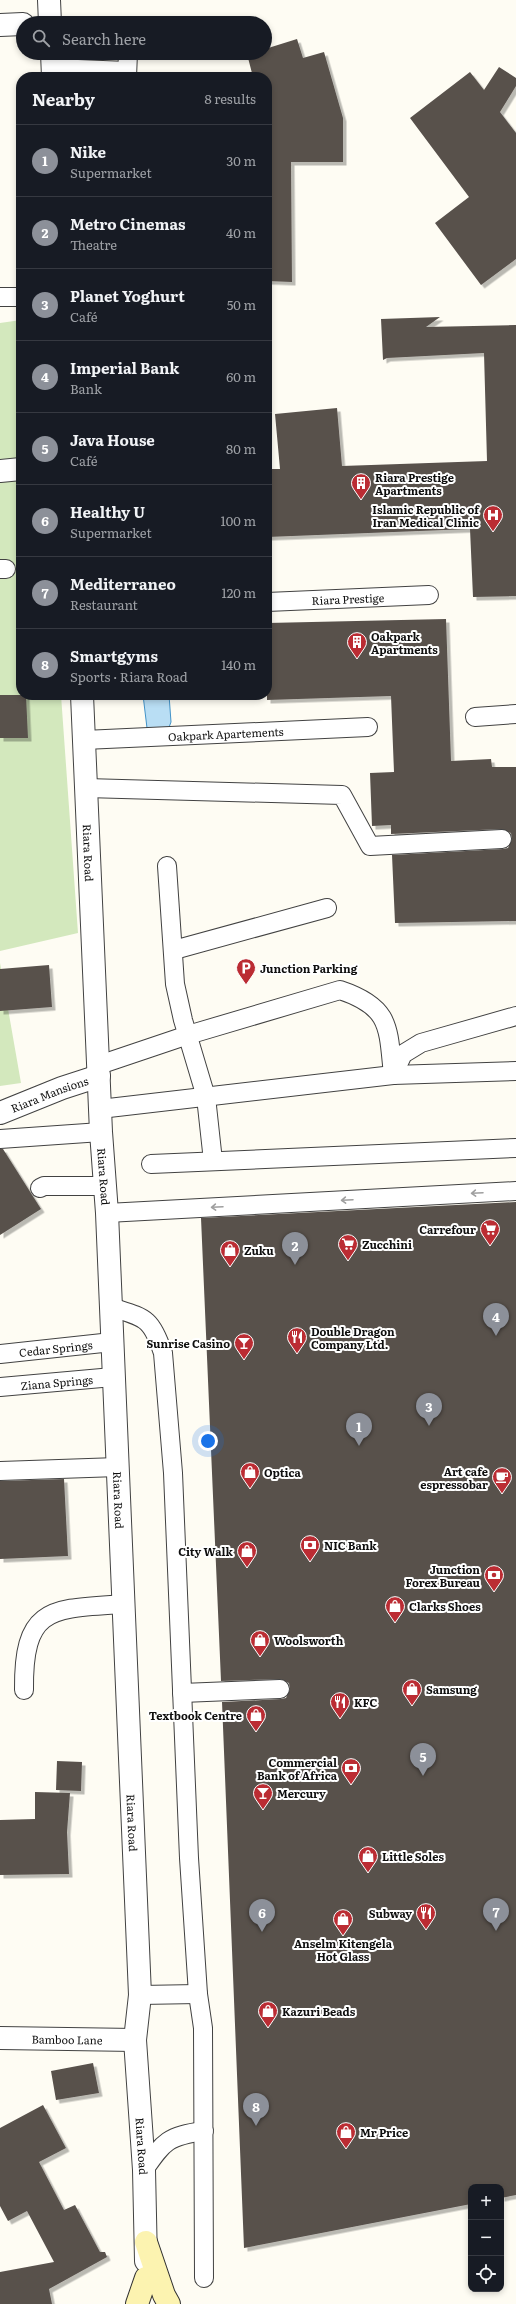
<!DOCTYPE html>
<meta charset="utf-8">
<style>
body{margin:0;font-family:Literata,serif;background:#20242c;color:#f1f3f6}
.controls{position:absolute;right:12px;bottom:12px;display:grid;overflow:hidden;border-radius:8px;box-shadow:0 2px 6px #0003}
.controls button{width:36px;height:36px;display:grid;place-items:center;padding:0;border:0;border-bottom:1px solid #363941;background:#171b24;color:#f1f3f6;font:20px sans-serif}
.you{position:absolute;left:208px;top:1441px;width:14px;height:14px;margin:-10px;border:3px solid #fff;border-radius:50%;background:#1a73e8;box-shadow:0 0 0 6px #1a73e833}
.badge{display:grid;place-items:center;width:26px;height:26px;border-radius:50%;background:#8c9099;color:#fff;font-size:13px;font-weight:700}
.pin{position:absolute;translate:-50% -33px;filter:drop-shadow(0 1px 2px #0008)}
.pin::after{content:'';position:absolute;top:21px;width:14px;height:12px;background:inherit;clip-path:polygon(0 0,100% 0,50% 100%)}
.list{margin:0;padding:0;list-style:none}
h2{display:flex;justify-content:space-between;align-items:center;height:52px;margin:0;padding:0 16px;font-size:17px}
h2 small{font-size:13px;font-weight:400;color:#9ea1a6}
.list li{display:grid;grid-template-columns:26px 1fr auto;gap:12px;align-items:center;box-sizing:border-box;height:72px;padding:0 16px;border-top:1px solid #363941}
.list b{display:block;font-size:15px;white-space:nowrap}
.list p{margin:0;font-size:13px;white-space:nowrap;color:#9ea1a6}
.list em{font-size:13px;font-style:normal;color:#9ea1a6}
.icon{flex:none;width:22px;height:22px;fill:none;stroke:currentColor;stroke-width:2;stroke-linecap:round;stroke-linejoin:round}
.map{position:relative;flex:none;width:516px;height:2304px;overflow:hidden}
.search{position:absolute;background:#171b24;box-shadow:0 2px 6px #0003;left:16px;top:16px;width:256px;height:44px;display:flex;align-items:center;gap:10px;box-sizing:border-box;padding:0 14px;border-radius:22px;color:#9ea1a6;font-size:15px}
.panel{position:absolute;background:#171b24;box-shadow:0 2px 6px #0003;left:16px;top:72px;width:256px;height:628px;border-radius:16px}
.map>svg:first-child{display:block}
.green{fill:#d3e8bd}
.water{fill:#b9def4;stroke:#4393c8}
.building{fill:#58514c;filter:url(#shadow)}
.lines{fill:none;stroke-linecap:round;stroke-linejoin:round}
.service-casing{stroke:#424242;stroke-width:20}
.minor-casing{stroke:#424242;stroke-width:24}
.tertiary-casing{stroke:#424242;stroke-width:24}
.secondary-casing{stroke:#313131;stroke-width:24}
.service{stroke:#fff;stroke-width:18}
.minor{stroke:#fff;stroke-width:22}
.tertiary{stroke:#fff;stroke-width:22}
.secondary{stroke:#fcf3b0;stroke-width:22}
.oneway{stroke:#9f9f9f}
.labels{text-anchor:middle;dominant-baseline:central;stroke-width:4;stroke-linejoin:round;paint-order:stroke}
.poi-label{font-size:11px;font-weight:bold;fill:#0f0f0f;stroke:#fff;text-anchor:start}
.street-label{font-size:11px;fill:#0f0f0f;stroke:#fff}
</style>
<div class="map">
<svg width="516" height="2304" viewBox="0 0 516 2304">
<defs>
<filter id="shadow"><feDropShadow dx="3.5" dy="3.5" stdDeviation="0" flood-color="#0004"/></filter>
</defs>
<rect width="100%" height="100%" fill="#fefcf3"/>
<path class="green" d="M 21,320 L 21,695 L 61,695 L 78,933 L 0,951 L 0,323 Z
M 0,963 L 21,1083 L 0,1086 Z"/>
<path class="water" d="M 143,695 L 169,695 L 171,722 L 168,730 L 147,728 Z"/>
<path class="building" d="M 297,39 L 303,58 L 324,52 L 343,118 L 343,162 L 291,162 L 292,282 L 267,281 L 267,77 L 253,77 L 247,54 L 265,53 L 265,49 Z
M 499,67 L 516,78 L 516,86 L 500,112 L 516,133 L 516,259 L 481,285 L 435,223 L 469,197 L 410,118 L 470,72 L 484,90 Z
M 440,317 L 426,327 L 516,325 L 516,596 L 473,597 L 470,529 L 267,537 L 267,469 L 280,469 L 275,414 L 337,408 L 342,466 L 487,461 L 484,353 L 387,358 L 383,360 L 381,319 Z
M 446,619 L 451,761 L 491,759 L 492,767 L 516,767 L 516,921 L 395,923 L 392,855 L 503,849 L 508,848 L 512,839 L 511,833 L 501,829 L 391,834 L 391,825 L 372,826 L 370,773 L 394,772 L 391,696 L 267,700 L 267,623 Z
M 0,695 L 26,695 L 28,738 L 0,738 Z
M 49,965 L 52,1007 L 0,1011 L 0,969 Z
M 0,1149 L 3,1149 L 41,1209 L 0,1235 Z
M 516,1202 L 516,2195 L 501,2198 L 501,2187 L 471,2187 L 471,2204 L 244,2248 L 222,1702 L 281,1699 L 286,1698 L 290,1689 L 289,1683 L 280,1679 L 221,1681 L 201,1218 Z
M 64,1479 L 68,1556 L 0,1559 L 0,1481 Z
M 57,1761 L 82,1762 L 81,1791 L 56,1790 Z
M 35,1792 L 70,1793 L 67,1832 L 69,1874 L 0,1875 L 0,1820 L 35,1819 Z
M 93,2063 L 99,2093 L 56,2100 L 51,2071 Z
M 43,2105 L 66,2148 L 39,2162 L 64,2210 L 75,2205 L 100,2252 L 105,2252 L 107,2257 L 49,2289 L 52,2304 L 0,2304 L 0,2272 L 54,2262 L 27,2211 L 8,2221 L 0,2206 L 0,2128 Z"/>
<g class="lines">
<g class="service-casing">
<g id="service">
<path d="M 53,68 L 127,71"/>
<path d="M 127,77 L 128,53"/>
<path d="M 0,297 L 21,297"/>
<path d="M 0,569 L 6,569"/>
<path id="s1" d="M 267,602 L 429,595"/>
<path d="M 475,717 L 516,714"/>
<path id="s2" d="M 84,740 L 368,727"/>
<path d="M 86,788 L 342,795 L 370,846 L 502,839"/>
<path d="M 167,866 L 175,984 L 183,1020 L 206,1097 L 213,1161"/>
<path d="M 174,950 L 327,908"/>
<path d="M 99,1065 L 188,1035 L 340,990 C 391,1007 388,1027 393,1075"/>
<path d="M 393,1075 L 403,1054 L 421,1043 L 516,1016"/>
<path d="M 100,1109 L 393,1075 L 516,1071"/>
<path d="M 0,1139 L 101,1132"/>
<path d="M 151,1164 L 516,1148"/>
<path d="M 40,1188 L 44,1186 L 106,1186"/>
<path d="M 107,1213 L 516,1191"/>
<path d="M 111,1307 C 145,1318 151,1317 163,1353 L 173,1473 L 189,1858 L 198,1994 L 203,2028 L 204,2278"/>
<path id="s3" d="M 0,1354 L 112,1342"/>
<path id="s4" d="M 0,1387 L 113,1377"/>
<path d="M 0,1471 L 118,1467"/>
<path d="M 24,1690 C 23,1605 52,1609 124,1604"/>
<path d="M 182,1693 L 280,1689"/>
<path d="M 140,1995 L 198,1994"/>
<path d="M 144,2170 C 164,2141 168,2136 204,2131"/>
</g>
</g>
<g class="minor-casing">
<g id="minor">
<path d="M 0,25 L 23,24"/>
<path d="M 0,471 L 21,469"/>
<path id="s5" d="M 0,1113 L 62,1088 L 99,1076"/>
<path id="s6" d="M 0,2038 L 135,2040"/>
</g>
</g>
<g class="tertiary-casing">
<g id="tertiary">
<path d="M 49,0 L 50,23"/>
<path d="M 52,53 L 53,77"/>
<path id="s7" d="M 82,695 L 101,1132 L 107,1213 L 140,1995 L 135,2040 L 144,2170 L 146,2261"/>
</g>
</g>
<g class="secondary-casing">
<path id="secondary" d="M 146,2242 L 164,2295 L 169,2304
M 137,2304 L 146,2278"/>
</g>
<use href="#service" class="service"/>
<use href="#minor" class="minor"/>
<use href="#tertiary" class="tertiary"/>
<use href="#secondary" class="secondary"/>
</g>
<defs><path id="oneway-shaft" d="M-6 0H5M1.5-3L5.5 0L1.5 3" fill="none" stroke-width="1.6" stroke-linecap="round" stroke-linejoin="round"/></defs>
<g class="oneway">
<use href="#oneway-shaft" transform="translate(477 1193) rotate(177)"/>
<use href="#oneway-shaft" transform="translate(347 1200) rotate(177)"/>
<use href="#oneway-shaft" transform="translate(217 1207) rotate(177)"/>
</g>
<defs>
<g id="building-pin" transform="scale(1)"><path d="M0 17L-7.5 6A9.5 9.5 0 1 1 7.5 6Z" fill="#bb2c33" stroke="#fff"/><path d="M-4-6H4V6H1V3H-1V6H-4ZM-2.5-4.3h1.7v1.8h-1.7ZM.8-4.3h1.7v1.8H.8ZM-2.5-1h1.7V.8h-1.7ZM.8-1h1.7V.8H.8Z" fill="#fff"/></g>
<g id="hospital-pin" transform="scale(1)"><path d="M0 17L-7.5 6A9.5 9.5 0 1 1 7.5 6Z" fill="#bb2c33" stroke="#fff"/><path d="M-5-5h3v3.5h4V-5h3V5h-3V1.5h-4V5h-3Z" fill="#fff"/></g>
<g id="parking-pin" transform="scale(1)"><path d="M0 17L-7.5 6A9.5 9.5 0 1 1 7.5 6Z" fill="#bb2c33" stroke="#fff"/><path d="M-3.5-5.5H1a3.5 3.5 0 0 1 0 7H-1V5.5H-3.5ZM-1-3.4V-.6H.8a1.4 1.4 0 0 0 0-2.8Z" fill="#fff"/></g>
<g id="supermarket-pin" transform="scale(1)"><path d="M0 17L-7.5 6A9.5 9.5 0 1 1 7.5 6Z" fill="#bb2c33" stroke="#fff"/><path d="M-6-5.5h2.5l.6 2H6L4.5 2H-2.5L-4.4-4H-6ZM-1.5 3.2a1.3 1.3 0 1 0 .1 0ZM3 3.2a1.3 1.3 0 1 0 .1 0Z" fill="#fff"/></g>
<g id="shop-pin" transform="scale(1)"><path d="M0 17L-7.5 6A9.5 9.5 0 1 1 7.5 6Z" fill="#bb2c33" stroke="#fff"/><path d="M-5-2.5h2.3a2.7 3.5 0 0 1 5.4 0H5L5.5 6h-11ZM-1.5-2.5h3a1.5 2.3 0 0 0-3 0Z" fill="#fff"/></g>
<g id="restaurant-pin" transform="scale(1)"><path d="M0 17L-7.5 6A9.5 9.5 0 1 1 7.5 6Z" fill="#bb2c33" stroke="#fff"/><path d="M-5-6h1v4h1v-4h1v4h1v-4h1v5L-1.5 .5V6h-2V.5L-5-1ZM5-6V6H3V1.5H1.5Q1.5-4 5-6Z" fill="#fff"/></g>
<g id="bar-pin" transform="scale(1)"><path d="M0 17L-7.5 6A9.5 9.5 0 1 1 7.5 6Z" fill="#bb2c33" stroke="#fff"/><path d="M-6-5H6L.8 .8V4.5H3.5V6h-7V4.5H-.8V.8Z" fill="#fff"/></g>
<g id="cafe-pin" transform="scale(1)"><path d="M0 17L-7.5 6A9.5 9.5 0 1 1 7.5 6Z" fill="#bb2c33" stroke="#fff"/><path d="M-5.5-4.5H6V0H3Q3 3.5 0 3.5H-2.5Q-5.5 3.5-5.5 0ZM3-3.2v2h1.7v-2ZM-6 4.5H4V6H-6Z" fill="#fff"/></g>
<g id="bank-pin" transform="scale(1)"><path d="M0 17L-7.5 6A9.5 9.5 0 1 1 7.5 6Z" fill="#bb2c33" stroke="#fff"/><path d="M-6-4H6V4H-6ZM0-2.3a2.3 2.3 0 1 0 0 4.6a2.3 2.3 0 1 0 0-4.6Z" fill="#fff"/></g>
</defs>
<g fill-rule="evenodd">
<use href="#building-pin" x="361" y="483"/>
<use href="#hospital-pin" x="493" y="515"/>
<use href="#building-pin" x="357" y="642"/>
<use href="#parking-pin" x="246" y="968"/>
<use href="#supermarket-pin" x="490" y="1229"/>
<use href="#supermarket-pin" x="348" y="1244"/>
<use href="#shop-pin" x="230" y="1250"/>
<use href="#restaurant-pin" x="297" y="1337"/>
<use href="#bar-pin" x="244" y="1343"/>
<use href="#shop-pin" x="250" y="1472"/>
<use href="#cafe-pin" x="502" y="1477"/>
<use href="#bank-pin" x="310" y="1545"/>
<use href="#shop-pin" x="247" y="1551"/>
<use href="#bank-pin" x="494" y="1575"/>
<use href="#shop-pin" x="395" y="1606"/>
<use href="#shop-pin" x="260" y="1640"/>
<use href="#shop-pin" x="412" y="1689"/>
<use href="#restaurant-pin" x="340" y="1702"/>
<use href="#shop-pin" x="256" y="1715"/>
<use href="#bank-pin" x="351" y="1768"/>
<use href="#bar-pin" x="263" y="1793"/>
<use href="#shop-pin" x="368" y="1856"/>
<use href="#restaurant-pin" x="426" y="1913"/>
<use href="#shop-pin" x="343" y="1919"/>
<use href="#shop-pin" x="268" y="2011"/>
<use href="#shop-pin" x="346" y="2132"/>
</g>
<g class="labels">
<g class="poi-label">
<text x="375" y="477">Riara Prestige<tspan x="375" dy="13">Apartments</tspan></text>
<text x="479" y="509" text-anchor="end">Islamic Republic of<tspan x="479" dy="13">Iran Medical Clinic</tspan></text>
<text x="371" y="636">Oakpark<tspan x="371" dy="13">Apartments</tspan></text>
<text x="260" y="968">Junction Parking</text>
<text x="476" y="1229" text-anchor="end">Carrefour</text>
<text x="362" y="1244">Zucchini</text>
<text x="244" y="1250">Zuku</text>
<text x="311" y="1331">Double Dragon<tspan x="311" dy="13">Company Ltd.</tspan></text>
<text x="230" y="1343" text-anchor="end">Sunrise Casino</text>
<text x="488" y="1471" text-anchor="end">Art cafe<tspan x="488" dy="13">espressobar</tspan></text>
<text x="264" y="1472">Optica</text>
<text x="324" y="1545">NIC Bank</text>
<text x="233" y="1551" text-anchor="end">City Walk</text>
<text x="480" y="1569" text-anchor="end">Junction<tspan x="480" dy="13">Forex Bureau</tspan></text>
<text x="409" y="1606">Clarks Shoes</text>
<text x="274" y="1640">Woolsworth</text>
<text x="426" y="1689">Samsung</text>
<text x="354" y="1702">KFC</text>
<text x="242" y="1715" text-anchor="end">Textbook Centre</text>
<text x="337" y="1762" text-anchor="end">Commercial<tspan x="337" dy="13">Bank of Africa</tspan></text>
<text x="277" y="1793">Mercury</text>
<text x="382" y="1856">Little Soles</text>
<text x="412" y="1913" text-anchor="end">Subway</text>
<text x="343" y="1943" text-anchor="middle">Anselm Kitengela<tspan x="343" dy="13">Hot Glass</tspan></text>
<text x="282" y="2011">Kazuri Beads</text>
<text x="360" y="2132">Mr Price</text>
</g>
<g class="street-label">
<text stroke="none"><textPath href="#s1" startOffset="81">Riara Prestige</textPath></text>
<text stroke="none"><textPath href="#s2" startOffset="142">Oakpark Apartements</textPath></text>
<text stroke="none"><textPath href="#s7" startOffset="158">Riara Road</textPath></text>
<text stroke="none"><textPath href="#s5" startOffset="53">Riara Mansions</textPath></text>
<text stroke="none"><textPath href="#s7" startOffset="482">Riara Road</textPath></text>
<text stroke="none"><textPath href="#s3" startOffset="56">Cedar Springs</textPath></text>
<text stroke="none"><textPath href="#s4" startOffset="57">Ziana Springs</textPath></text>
<text stroke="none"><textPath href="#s7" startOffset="806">Riara Road</textPath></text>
<text stroke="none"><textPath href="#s7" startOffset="1129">Riara Road</textPath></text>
<text stroke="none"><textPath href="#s6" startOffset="67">Bamboo Lane</textPath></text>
<text stroke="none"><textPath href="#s7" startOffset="1453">Riara Road</textPath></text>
</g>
</g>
</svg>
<div class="controls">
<button>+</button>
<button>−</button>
<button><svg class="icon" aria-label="locate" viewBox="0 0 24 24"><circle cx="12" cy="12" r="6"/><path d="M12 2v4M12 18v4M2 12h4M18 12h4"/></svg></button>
</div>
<div class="you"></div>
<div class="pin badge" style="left:359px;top:1446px">1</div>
<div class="pin badge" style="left:295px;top:1265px">2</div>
<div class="pin badge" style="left:429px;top:1426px">3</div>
<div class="pin badge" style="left:496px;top:1336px">4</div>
<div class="pin badge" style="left:423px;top:1776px">5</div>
<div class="pin badge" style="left:262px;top:1932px">6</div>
<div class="pin badge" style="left:496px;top:1931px">7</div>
<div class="pin badge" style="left:256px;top:2126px">8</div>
<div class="search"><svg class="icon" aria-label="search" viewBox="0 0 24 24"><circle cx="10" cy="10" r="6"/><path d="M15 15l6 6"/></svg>Search here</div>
<section class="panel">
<h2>Nearby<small>8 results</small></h2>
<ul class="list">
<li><span class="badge">1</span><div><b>Nike</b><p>Supermarket</p></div><em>30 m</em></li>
<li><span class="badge">2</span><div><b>Metro Cinemas</b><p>Theatre</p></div><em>40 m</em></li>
<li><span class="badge">3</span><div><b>Planet Yoghurt</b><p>Café</p></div><em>50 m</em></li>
<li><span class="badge">4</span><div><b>Imperial Bank</b><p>Bank</p></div><em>60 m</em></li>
<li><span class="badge">5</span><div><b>Java House</b><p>Café</p></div><em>80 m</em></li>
<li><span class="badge">6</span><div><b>Healthy U</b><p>Supermarket</p></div><em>100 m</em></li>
<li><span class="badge">7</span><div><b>Mediterraneo</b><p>Restaurant</p></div><em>120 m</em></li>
<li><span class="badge">8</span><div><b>Smartgyms</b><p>Sports · Riara Road</p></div><em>140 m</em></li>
</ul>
</section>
</div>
